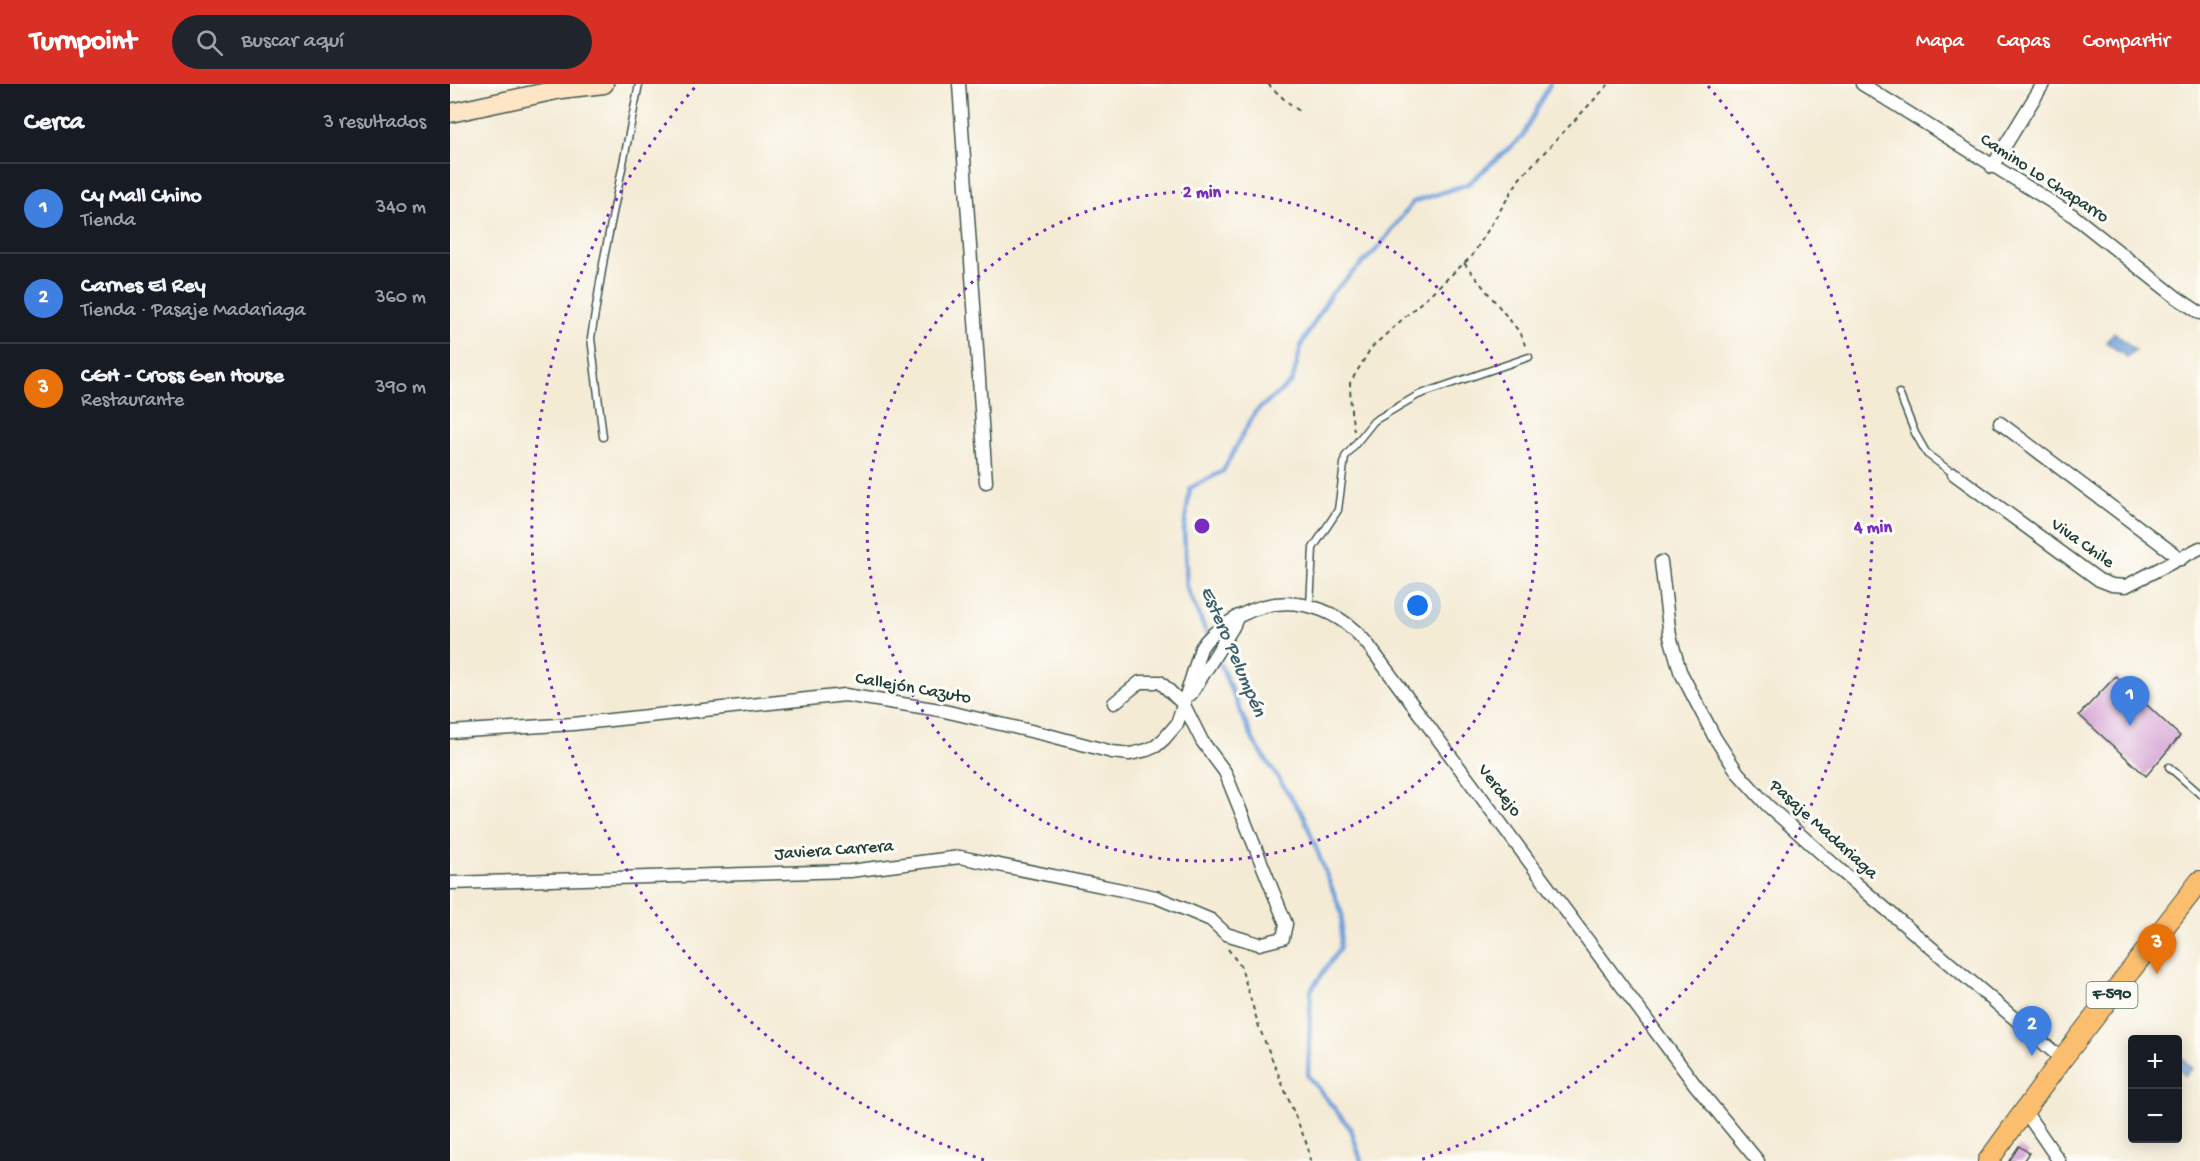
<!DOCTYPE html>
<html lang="es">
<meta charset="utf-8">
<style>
body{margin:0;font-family:"Gochi Hand",sans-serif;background:#20242c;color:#f1f3f6}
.controls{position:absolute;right:18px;bottom:18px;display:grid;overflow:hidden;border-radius:6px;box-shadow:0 3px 15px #0003}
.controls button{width:54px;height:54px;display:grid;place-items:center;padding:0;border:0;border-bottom:2px solid #363941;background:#171b24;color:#f1f3f6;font:30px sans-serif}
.you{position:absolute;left:968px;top:522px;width:21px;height:21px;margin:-15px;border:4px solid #fff;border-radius:50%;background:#1a73e8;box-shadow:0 0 0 9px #1a73e833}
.badge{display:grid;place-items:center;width:39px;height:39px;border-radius:50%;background:#d93025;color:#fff;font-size:20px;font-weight:700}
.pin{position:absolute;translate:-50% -50px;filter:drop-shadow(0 2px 3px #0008)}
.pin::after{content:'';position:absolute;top:32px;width:21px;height:18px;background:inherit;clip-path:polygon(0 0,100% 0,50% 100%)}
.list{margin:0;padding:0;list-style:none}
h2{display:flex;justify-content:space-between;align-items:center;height:78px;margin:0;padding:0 24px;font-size:26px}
h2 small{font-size:20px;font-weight:400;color:#9ea1a6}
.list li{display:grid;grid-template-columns:39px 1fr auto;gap:18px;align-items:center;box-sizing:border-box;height:90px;padding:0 24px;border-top:2px solid #363941}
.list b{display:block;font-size:22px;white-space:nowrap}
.list p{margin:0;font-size:20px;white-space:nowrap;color:#9ea1a6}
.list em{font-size:20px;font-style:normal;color:#9ea1a6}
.icon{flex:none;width:33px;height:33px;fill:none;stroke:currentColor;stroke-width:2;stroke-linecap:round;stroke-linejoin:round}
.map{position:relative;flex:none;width:1750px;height:1077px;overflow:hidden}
header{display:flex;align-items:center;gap:36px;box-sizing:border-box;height:84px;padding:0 30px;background:#d93025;color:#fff}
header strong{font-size:28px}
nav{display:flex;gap:33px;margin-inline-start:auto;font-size:21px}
.search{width:420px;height:54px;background:#20242c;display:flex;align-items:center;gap:15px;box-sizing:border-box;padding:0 21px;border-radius:33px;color:#9ea1a6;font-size:22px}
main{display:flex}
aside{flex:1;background:#171b24}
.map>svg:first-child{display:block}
.water{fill:#71a0da;stroke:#486e87;stroke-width:1.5}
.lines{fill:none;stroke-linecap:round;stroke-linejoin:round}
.stream{stroke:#71a0da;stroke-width:4.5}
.building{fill:#d19ad1}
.lane-casing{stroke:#3f574c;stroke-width:9}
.street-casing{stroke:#3f574c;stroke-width:15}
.secondary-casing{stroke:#3f574c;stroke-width:21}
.primary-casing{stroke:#3f574c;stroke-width:22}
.path{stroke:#3f574c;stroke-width:2;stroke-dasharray:4.5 4.5;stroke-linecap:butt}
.lane{stroke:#fff;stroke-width:6}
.street{stroke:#fff;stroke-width:12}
.secondary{stroke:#fde5c5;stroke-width:18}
.primary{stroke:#fbbd6e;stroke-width:20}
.ring{fill:none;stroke:#7b2cbf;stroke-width:3;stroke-dasharray:3 6}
.labels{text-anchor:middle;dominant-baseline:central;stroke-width:6;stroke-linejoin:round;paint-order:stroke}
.shield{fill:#fdfcf7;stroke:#62766e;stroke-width:1.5}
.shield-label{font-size:16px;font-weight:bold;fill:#1f3d34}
.street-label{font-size:18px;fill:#1f3d34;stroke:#fdfcf7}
.water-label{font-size:20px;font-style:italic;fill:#3c606e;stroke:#fdfcf7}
.centre{fill:#7b2cbf;stroke:#fdfcf7;stroke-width:3}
.ring-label{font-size:18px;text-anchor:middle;font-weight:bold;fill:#7b2cbf;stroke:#fdfcf7;stroke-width:6;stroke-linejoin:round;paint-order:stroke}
</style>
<header>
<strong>Turnpoint</strong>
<div class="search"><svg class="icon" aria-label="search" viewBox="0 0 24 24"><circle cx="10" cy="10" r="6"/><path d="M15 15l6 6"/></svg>Buscar aquí</div>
<nav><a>Mapa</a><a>Capas</a><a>Compartir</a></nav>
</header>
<main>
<aside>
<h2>Cerca<small>3 resultados</small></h2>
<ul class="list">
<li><span class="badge" style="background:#3f7fe0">1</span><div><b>Cy Mall Chino</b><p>Tienda</p></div><em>340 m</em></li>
<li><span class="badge" style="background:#3f7fe0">2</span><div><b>Carnes El Rey</b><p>Tienda · Pasaje Madariaga</p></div><em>360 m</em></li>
<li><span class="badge" style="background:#e8710a">3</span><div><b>CGH - Cross Gen House</b><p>Restaurante</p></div><em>390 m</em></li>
</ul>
</aside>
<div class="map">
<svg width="1750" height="1077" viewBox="0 0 1750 1077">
<rect width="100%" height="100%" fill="#fdfcf7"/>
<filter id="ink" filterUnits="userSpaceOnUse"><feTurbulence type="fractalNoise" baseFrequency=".0167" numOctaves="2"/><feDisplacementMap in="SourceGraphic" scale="12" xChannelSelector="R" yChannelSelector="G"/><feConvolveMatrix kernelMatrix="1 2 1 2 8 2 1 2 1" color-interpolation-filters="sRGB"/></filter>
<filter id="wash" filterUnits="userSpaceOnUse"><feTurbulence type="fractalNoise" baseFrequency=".008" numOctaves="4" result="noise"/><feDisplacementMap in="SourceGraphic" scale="24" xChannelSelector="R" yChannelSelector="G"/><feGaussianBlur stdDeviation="1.35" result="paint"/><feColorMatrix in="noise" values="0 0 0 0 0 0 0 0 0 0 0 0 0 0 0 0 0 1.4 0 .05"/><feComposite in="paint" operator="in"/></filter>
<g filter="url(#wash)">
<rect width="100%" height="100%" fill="#f4ebd5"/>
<path class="water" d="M 1664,248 L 1685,266 L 1677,273 L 1656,258 Z
M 1733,974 L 1742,985 L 1735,992 L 1728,984 L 1728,977 Z"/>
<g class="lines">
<path class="stream" d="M 911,1077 L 901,1045 L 858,992 L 861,906 L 890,864 L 892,830 L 854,733 L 803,656 L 737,504 L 734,447 L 740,404 L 773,387 L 805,328 L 842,298 L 852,259 L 881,210 L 928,164 L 963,118 L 1018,100 L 1072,53 L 1100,0"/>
</g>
<g id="blocks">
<path class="building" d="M 1666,592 L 1730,652 L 1696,692 L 1629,631 Z
M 1569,1062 L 1579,1069 L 1573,1077 L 1559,1077 Z"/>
</g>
</g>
<g filter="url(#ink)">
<use href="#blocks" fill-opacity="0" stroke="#3f574c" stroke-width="1.5"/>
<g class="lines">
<g class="lane-casing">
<path id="lane" d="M 1449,309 L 1465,349 L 1477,370 L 1504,390
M 153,353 L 141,254 L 154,174 L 189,0
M 860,522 L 863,464 L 888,426 L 895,373 L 924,337 L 968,311 L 1079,273
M 1719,683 L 1750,710"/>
</g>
<g class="street-casing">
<path id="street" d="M 509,0 L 536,398
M 1412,0 L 1621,130 L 1726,213 L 1750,229
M 1542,83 L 1593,0
M 1550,339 L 1731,475
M 1504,390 L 1649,496 L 1662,501 L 1676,502 L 1750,464
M 1211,478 L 1220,552 L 1230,587 L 1265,654 L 1288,689 L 1317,721 L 1390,786 L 1612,975
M 741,610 L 783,543 L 788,532
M 0,648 L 123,640 L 395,611 L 490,626 L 598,651 L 662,668 L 680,670 L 697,666 L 706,662 L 714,655 L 727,640 L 751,564 C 758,552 767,547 778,539 C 827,505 883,517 919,562 L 1246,1002 L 1308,1077
M 0,799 L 400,787 L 510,773 L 706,813 L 761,836 L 776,850 L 809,860 L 833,854 L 836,840 L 775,688 L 752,657 L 734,621 L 710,598 L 690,598 L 664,619
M 1574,1026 L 1609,1077"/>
</g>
<g class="secondary-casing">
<path id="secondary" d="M 0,29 L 111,5 L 154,0"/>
</g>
<g class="primary-casing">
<path id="primary" d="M 1538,1077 L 1612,975 L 1750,797"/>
</g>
<path class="path" d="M 818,0 L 835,16 L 852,29
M 1014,179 L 1071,250 L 1076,264
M 904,347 L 901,327 L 900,299 L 921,264 L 1022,172 L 1070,94 L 1159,0
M 778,865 L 791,883 L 809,943 L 858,1063 L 860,1077"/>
<use href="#lane" class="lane"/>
<use href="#street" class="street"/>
<use href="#secondary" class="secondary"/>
<use href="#primary" class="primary"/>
</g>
</g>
<g class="ring">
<circle cx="752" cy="442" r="335"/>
<path d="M534 1076A671 671 0 0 1 246 2M1258 2A671 671 0 0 1 970 1076"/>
</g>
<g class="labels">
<rect class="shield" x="1636.5" y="898" width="51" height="26" rx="4.5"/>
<g class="shield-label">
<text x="1662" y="911">F-590</text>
</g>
<g class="street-label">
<text transform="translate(1594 95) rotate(33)">Camino Lo Chaparro</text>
<text transform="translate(1632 460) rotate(35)">Viva Chile</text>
<text transform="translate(463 605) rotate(10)">Callejón Cazuto</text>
<text transform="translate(1049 707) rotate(53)">Verdejo</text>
<text transform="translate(1373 746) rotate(42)">Pasaje Madariaga</text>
<text transform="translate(384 767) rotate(-4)">Javiera Carrera</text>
</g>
<g class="water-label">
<text transform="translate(782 568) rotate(67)">Estero Pelumpén</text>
</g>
</g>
<circle cx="752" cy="442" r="9" class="centre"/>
<g class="ring-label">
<text x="752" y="113">2 min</text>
<text x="1423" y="448">4 min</text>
</g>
</svg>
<div class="controls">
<button>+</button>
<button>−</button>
</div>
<div class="you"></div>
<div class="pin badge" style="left:1680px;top:642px;background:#3f7fe0">1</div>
<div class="pin badge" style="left:1582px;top:972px;background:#3f7fe0">2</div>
<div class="pin badge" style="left:1707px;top:890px;background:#e8710a">3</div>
</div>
</main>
